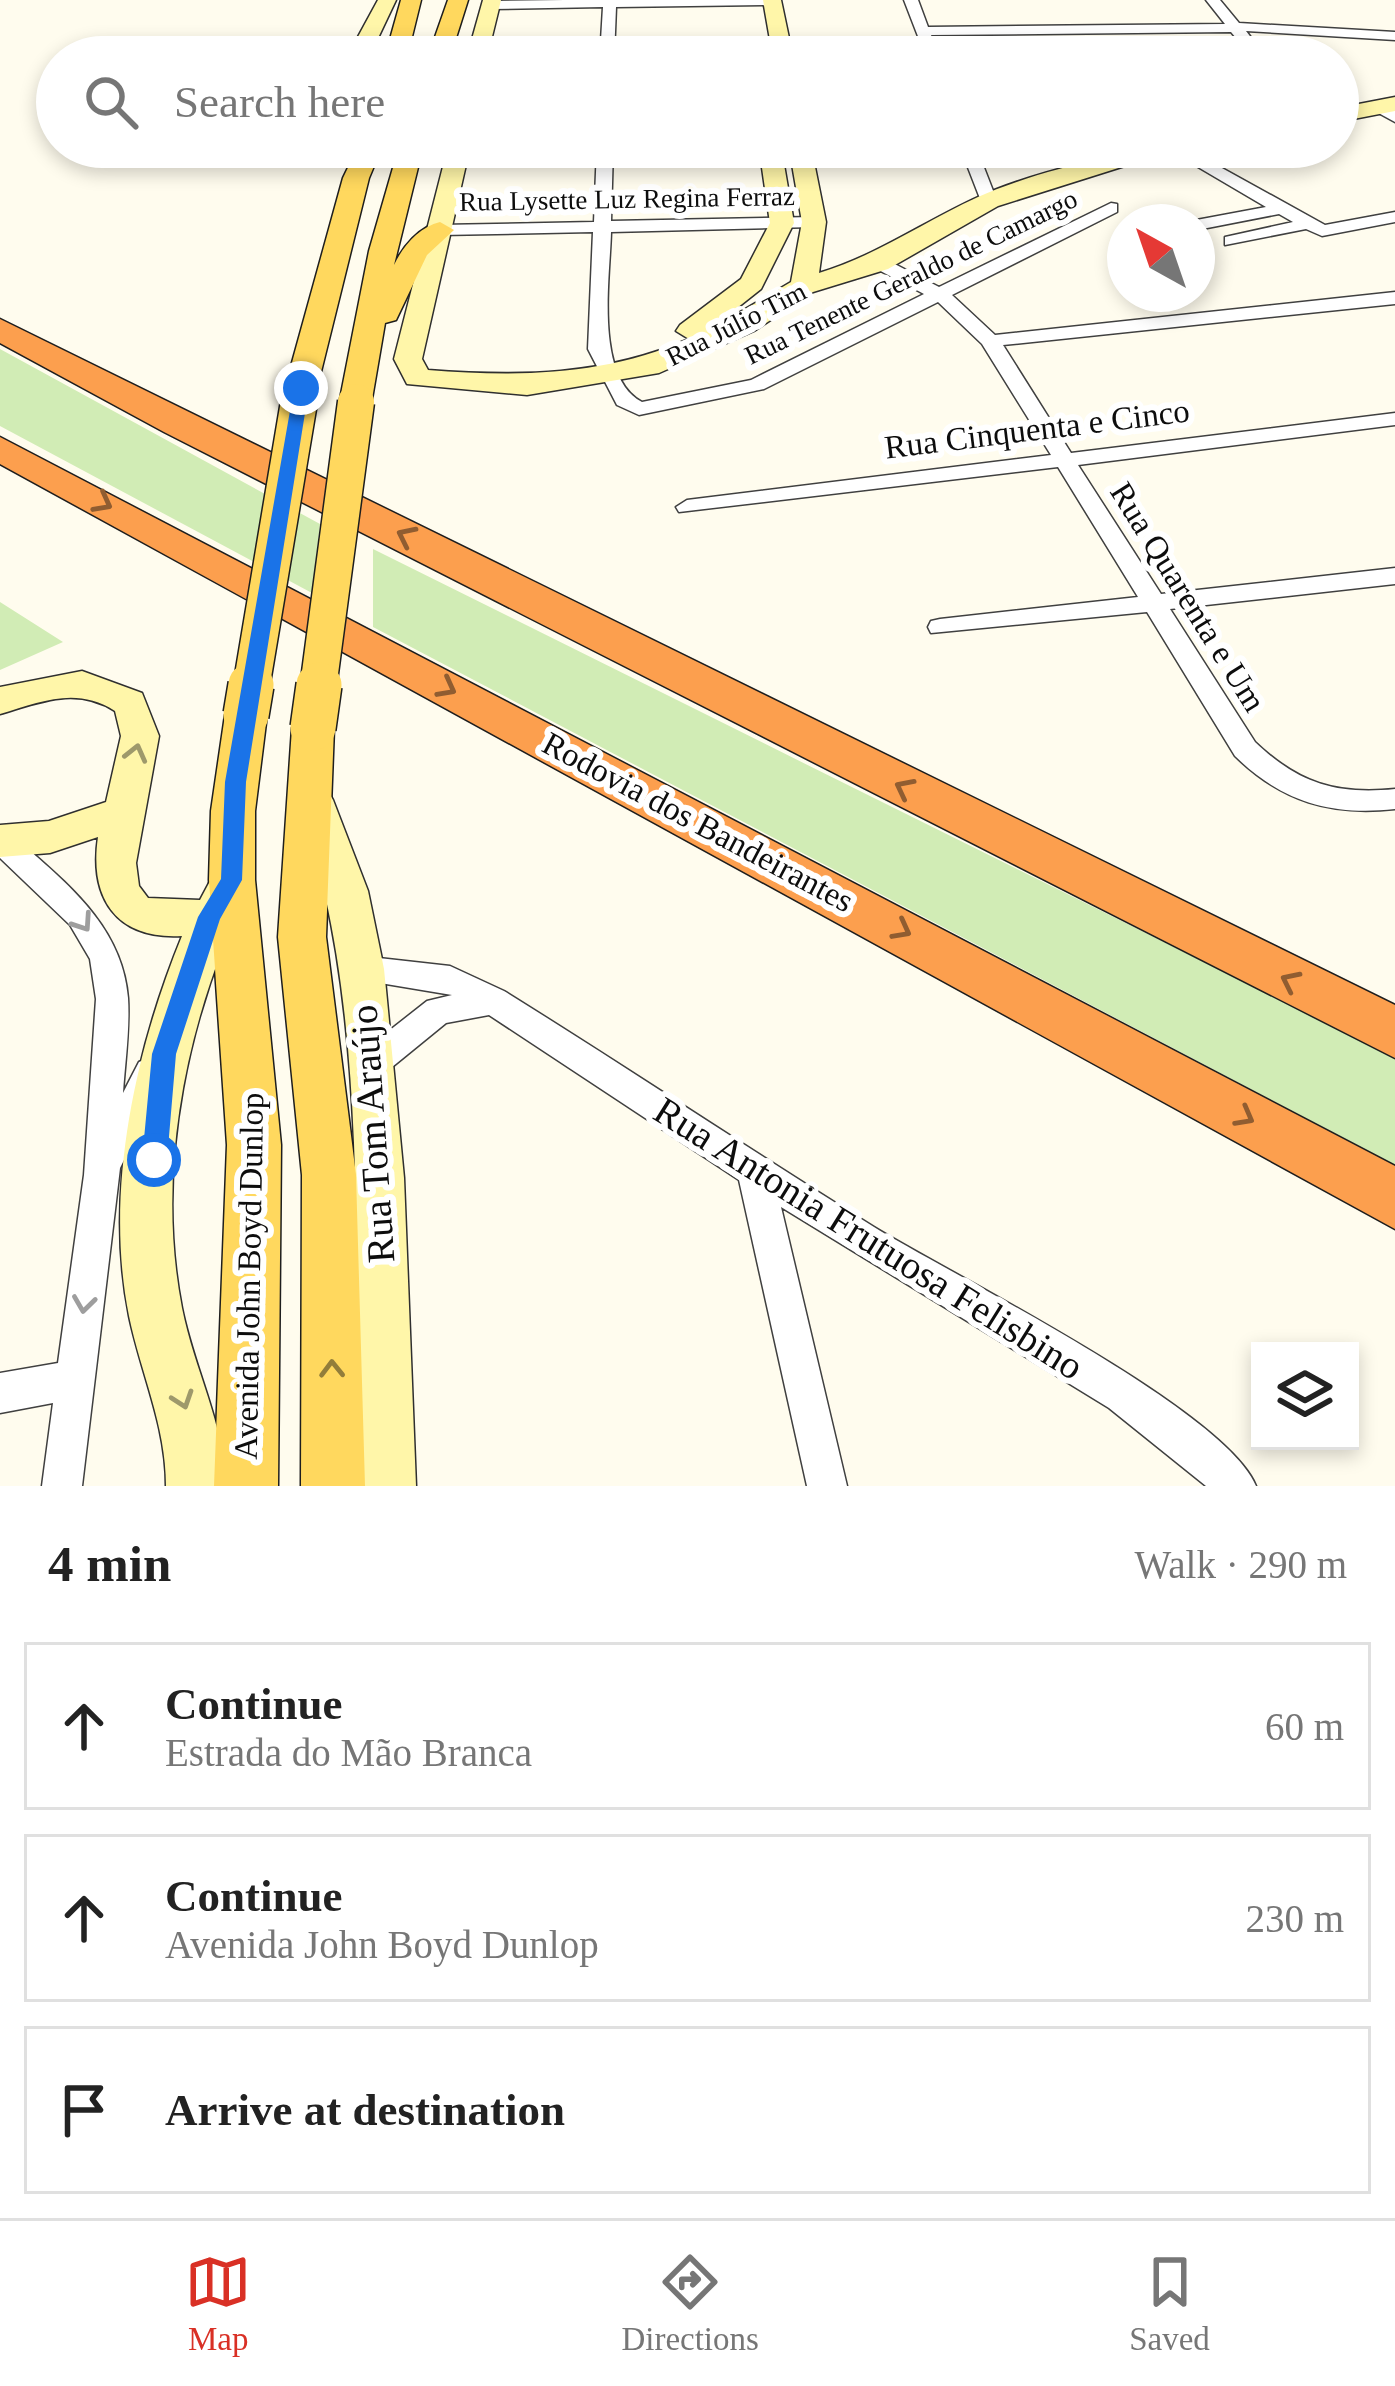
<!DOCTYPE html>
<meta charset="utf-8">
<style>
body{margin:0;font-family:Georgia,serif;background:#f6f6f6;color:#222}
.controls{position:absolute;right:36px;bottom:36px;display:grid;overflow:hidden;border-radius:0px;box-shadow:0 6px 18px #0003}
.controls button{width:108px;height:108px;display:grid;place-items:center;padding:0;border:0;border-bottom:3px solid #e0e0e0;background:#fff;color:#222;font:60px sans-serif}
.compass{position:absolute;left:1107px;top:204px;width:108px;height:108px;border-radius:50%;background:#fff;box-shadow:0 6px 18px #0003;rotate:320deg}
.stop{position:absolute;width:36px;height:36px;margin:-27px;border:9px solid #1a73e8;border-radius:50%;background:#fff}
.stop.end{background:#1a73e8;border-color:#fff;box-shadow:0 3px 12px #0008}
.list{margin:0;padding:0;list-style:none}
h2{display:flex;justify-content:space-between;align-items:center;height:156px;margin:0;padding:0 48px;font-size:51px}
h2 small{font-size:39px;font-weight:400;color:#767676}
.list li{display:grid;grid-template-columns:78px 1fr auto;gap:36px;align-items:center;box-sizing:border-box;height:168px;margin:0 24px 24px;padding:0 24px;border:3px solid #e0e0e0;border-radius:0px}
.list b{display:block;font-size:45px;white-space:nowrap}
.list p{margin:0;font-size:39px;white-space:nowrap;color:#767676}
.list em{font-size:39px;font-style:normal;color:#767676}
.icon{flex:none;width:66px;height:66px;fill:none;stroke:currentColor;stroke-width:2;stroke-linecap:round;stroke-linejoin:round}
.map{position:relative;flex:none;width:1395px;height:1486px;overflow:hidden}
.search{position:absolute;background:#fff;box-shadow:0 6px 18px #0003;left:36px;right:36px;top:36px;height:132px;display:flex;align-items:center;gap:30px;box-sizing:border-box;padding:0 42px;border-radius:66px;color:#767676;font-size:45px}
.sheet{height:732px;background:#fff}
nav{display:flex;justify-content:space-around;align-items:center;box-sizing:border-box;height:168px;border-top:3px solid #e0e0e0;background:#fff;font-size:33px;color:#767676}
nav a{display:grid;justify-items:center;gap:6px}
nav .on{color:#d93025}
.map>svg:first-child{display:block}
.green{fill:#d1ecb5}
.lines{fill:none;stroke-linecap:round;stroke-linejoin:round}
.street-casing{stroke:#404040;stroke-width:3}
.secondary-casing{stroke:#2f2f2f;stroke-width:3}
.primary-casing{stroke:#1e1e1e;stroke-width:3}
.highway-casing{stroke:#1e1e1e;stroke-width:3}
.street{fill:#fff;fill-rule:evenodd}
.secondary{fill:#fff6a9;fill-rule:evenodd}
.primary{fill:#ffd85e;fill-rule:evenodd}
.highway{fill:#fc9f4e;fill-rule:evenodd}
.primary-bridge-far2-casing{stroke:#1e1e1e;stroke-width:30;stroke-linecap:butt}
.primary-bridge-far1-casing{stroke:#1e1e1e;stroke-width:39;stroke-linecap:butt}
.primary-bridge-casing{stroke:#1e1e1e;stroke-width:48;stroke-linecap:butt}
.primary-bridge-far2{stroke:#ffd85e;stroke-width:28}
.primary-bridge-far1{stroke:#ffd85e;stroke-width:36}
.primary-bridge{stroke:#ffd85e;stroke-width:45}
.oneway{stroke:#905d31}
.oneway2{stroke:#9e996b}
.oneway3{stroke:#9e9e9e}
.oneway4{stroke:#927d3a}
.route{fill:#1a73e8}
.labels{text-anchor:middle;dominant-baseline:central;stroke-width:12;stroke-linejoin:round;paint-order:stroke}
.far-street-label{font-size:27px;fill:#0d0d0d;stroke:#fff}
.street-label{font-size:33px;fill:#0d0d0d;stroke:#fff}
.near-street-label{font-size:39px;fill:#0d0d0d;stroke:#fff}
</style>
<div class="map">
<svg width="1395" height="1486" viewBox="0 0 1395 1486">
<rect width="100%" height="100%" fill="#fffcee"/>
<path class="green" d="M 0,349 L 320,524 L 312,593 L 0,426 Z
M 373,549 L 1395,1057 L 1395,1165 L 373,627 Z
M 0,602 L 63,642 L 0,670 Z"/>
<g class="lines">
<g class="street-casing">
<path id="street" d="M 565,0 L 778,0 L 779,1 L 772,5 L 616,7 L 614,57 L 600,57 L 603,7 L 491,9 L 484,5 L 491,1 Z
M 904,0 L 918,0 L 928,27 L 1225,24 L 1206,0 L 1220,0 L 1239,23 L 1395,32 L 1395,40 L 1246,31 L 1266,57 L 1252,57 L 1231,32 L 931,35 L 940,57 L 926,57 Z
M 1373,104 L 1395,111 L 1395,122 L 1373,110 Z
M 597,147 L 613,147 L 611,221 L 814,217 L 823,222 L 814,227 L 611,232 C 610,277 594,377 642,402 L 751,380 L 924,294 L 873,267 L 873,259 L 885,259 L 939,287 L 1111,203 L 1117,204 L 1117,212 L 952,295 L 995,335 L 1395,292 L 1395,304 L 1003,345 L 1071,453 L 1395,413 L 1395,425 L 1078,465 L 1161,594 L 1395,568 L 1395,584 L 1170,609 L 1255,742 C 1298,783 1336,795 1395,789 L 1395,809 C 1331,816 1282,802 1235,756 L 1147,612 L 931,633 L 928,627 L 931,621 L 940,619 L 1138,597 L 1058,467 L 679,512 L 676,507 L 687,500 L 1051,455 L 982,344 L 938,302 L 764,389 L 639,415 L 617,405 L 588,349 L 593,232 L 440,235 L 431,230 L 440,225 L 594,222 Z
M 960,147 L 976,147 L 997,201 L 995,205 L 981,201 Z
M 1164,147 L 1184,147 L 1325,225 L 1395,212 L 1395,222 L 1322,236 L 1306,229 L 1225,245 L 1225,237 L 1293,222 L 1279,214 L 1197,230 L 1197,222 L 1191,221 L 1266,207 Z
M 0,830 L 10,833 C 62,880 122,923 128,998 C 130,1029 125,1062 123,1093 L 139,1062 L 151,1057 L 163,1062 L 168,1072 L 120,1168 L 82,1486 L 42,1486 L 53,1403 L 0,1413 L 0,1373 L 58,1363 L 84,1175 L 96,999 L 90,959 L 70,925 L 0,858 Z
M 361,956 L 450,966 L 504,991 C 628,1068 750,1150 874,1227 C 954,1276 1225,1410 1256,1486 L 1206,1486 L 1109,1408 L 781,1207 L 847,1486 L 807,1486 L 739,1180 L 489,1015 L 446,1023 L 381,1076 L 369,1081 L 357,1076 L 352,1066 L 357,1056 L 427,1001 L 452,995 L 350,978 L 345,969 L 350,960 Z"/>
</g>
<g class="secondary-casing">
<path id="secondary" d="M 378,0 L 396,0 L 369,57 L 347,57 Z
M 483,0 L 501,0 L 487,57 L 467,57 Z
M 763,0 L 781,0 L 793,57 L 773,57 Z
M 1395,97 L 1395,111 L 1338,122 L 1338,108 Z
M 448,147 L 470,147 L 422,359 L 428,370 C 519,377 604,376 689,339 L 676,331 L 680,325 L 741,279 L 770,223 L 759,147 L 781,147 L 794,223 L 761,289 L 708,331 L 791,282 L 802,222 L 789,147 L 811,147 L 826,222 L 819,273 C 878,255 923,222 978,197 C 1028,174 1132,147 1185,147 L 998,206 L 888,269 L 813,292 L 754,331 L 659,373 L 527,395 L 407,384 L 394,359 Z
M 82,671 L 142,693 L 159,736 L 136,863 L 139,886 L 148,898 L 200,900 L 217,868 L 232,863 L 247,868 L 253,880 C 189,1008 154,1165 182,1308 C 194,1369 224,1423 226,1486 L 166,1486 C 166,1425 141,1374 129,1316 C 104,1192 135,1051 182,936 C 116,940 89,898 98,837 L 50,853 L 0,857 L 0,825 L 49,821 L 106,802 L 121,736 L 115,711 C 76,686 41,702 0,714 L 0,687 Z
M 313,785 L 327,789 L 333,800 L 368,891 L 384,969 L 404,1178 L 416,1486 L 356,1486 C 355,1299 366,1076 325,895 C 318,863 304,831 293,800 L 299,789 Z"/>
</g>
<g class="primary-casing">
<path id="primary" d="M 401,0 L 421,0 L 407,57 L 385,57 Z
M 448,0 L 468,0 L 450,57 L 428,57 Z
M 358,147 L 382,147 L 369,178 L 317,388 L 312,395 L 290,395 L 285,388 L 343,178 Z
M 399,147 L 423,147 L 394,265 C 403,246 419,227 440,222 L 454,230 L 427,255 L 396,320 L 385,323 L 372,399 L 356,409 L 340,399 L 369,251 Z
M 246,700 L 261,705 L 267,715 L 255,811 L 255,880 L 281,1145 L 278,1486 L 214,1486 L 227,1145 L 209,880 L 211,811 L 225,715 L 231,705 Z
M 313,713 L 328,718 L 334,728 L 326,937 L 356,1175 L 365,1486 L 301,1486 L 302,1175 L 278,937 L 292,728 L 298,718 Z"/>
</g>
<g class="highway-casing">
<path id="highway" d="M 0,319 L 1395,1005 L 1395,1058 L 164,432 L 0,343 Z
M 0,437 L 1395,1166 L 1395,1229 L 0,464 Z"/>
</g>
<use href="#street" class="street"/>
<use href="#secondary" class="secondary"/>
<use href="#primary" class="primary"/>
<use href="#highway" class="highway"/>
<g class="primary-bridge-far2-casing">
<path id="primary-bridge-far2" d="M 298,405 L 301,388
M 355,405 L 356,399"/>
</g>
<g class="primary-bridge-far1-casing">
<path id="primary-bridge-far1" d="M 251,688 L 299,402
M 318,688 L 356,402"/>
</g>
<g class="primary-bridge-casing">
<path id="primary-bridge" d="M 246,715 L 251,685
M 313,728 L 319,685"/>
</g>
<use href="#primary-bridge-far2" class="primary-bridge-far2"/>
<use href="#primary-bridge-far1" class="primary-bridge-far1"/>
<use href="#primary-bridge" class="primary-bridge"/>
</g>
<defs><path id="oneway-chevron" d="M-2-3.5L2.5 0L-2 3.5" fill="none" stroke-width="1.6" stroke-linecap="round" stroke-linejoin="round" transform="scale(3)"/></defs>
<g class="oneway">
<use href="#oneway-chevron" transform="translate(103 503) rotate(28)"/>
<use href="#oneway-chevron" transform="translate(406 536) rotate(-154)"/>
<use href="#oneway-chevron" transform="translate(447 688) rotate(28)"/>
<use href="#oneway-chevron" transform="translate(904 788) rotate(-153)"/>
<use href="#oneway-chevron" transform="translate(902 930) rotate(28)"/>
<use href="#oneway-chevron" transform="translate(1290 981) rotate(-154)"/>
<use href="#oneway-chevron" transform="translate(1245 1117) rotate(29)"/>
</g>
<g class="oneway2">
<use href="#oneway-chevron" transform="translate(136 753) rotate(-76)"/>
<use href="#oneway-chevron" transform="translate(183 1400) rotate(71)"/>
</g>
<g class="oneway3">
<use href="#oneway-chevron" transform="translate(83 923) rotate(56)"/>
<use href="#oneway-chevron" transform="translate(84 1304) rotate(98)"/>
</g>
<use class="oneway4" href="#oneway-chevron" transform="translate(332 1369) rotate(-91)"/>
<path class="route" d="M 301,383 L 309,388 L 246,782 L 242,880 L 220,919 L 176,1054 L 167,1160 L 154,1171 L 142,1160 L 152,1054 L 198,917 L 221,879 L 225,782 L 294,388 Z"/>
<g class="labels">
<g class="far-street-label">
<text transform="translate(627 199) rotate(-1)">Rua Lysette Luz Regina Ferraz</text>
<text transform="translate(911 277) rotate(-26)">Rua Tenente Geraldo de Camargo</text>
<text transform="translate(736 324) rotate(-27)">Rua Júlio Tim</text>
</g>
<g class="street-label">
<text transform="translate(1037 429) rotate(-7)">Rua Cinquenta e Cinco</text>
<text transform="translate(1188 597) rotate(58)">Rua Quarenta e Um</text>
<text transform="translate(698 822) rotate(28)">Rodovia dos Bandeirantes</text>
<text transform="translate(249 1276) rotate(-89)">Avenida John Boyd Dunlop</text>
</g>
<g class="near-street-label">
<text transform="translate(372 1134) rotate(-94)">Rua Tom Araújo</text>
<text transform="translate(869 1238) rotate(32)">Rua Antonia Frutuosa Felisbino</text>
</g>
</g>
</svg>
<div class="controls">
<button><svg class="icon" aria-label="layers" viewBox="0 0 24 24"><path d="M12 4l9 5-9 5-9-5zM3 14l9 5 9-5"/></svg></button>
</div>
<svg class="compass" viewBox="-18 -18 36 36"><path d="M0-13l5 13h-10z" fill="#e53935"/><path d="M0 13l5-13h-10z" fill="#767676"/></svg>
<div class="stop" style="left:154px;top:1160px"></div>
<div class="stop end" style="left:301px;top:388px"></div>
<div class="search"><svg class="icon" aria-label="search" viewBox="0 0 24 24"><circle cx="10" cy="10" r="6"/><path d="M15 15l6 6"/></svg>Search here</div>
</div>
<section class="sheet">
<h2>4 min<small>Walk · 290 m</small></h2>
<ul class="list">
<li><svg class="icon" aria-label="ahead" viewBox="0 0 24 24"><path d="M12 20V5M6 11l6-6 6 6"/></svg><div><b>Continue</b><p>Estrada do Mão Branca</p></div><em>60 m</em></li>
<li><svg class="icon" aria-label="ahead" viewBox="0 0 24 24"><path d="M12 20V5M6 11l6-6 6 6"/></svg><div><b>Continue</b><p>Avenida John Boyd Dunlop</p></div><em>230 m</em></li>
<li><svg class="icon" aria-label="arrive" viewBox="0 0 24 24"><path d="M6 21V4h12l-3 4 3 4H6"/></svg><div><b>Arrive at destination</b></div></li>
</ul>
</section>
<nav>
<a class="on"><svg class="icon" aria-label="map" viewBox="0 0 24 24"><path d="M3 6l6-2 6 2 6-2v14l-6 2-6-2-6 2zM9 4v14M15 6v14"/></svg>Map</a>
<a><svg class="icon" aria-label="directions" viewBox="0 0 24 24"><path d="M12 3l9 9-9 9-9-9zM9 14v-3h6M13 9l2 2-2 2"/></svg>Directions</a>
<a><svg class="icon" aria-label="saved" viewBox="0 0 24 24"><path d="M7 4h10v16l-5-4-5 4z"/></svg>Saved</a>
</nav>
